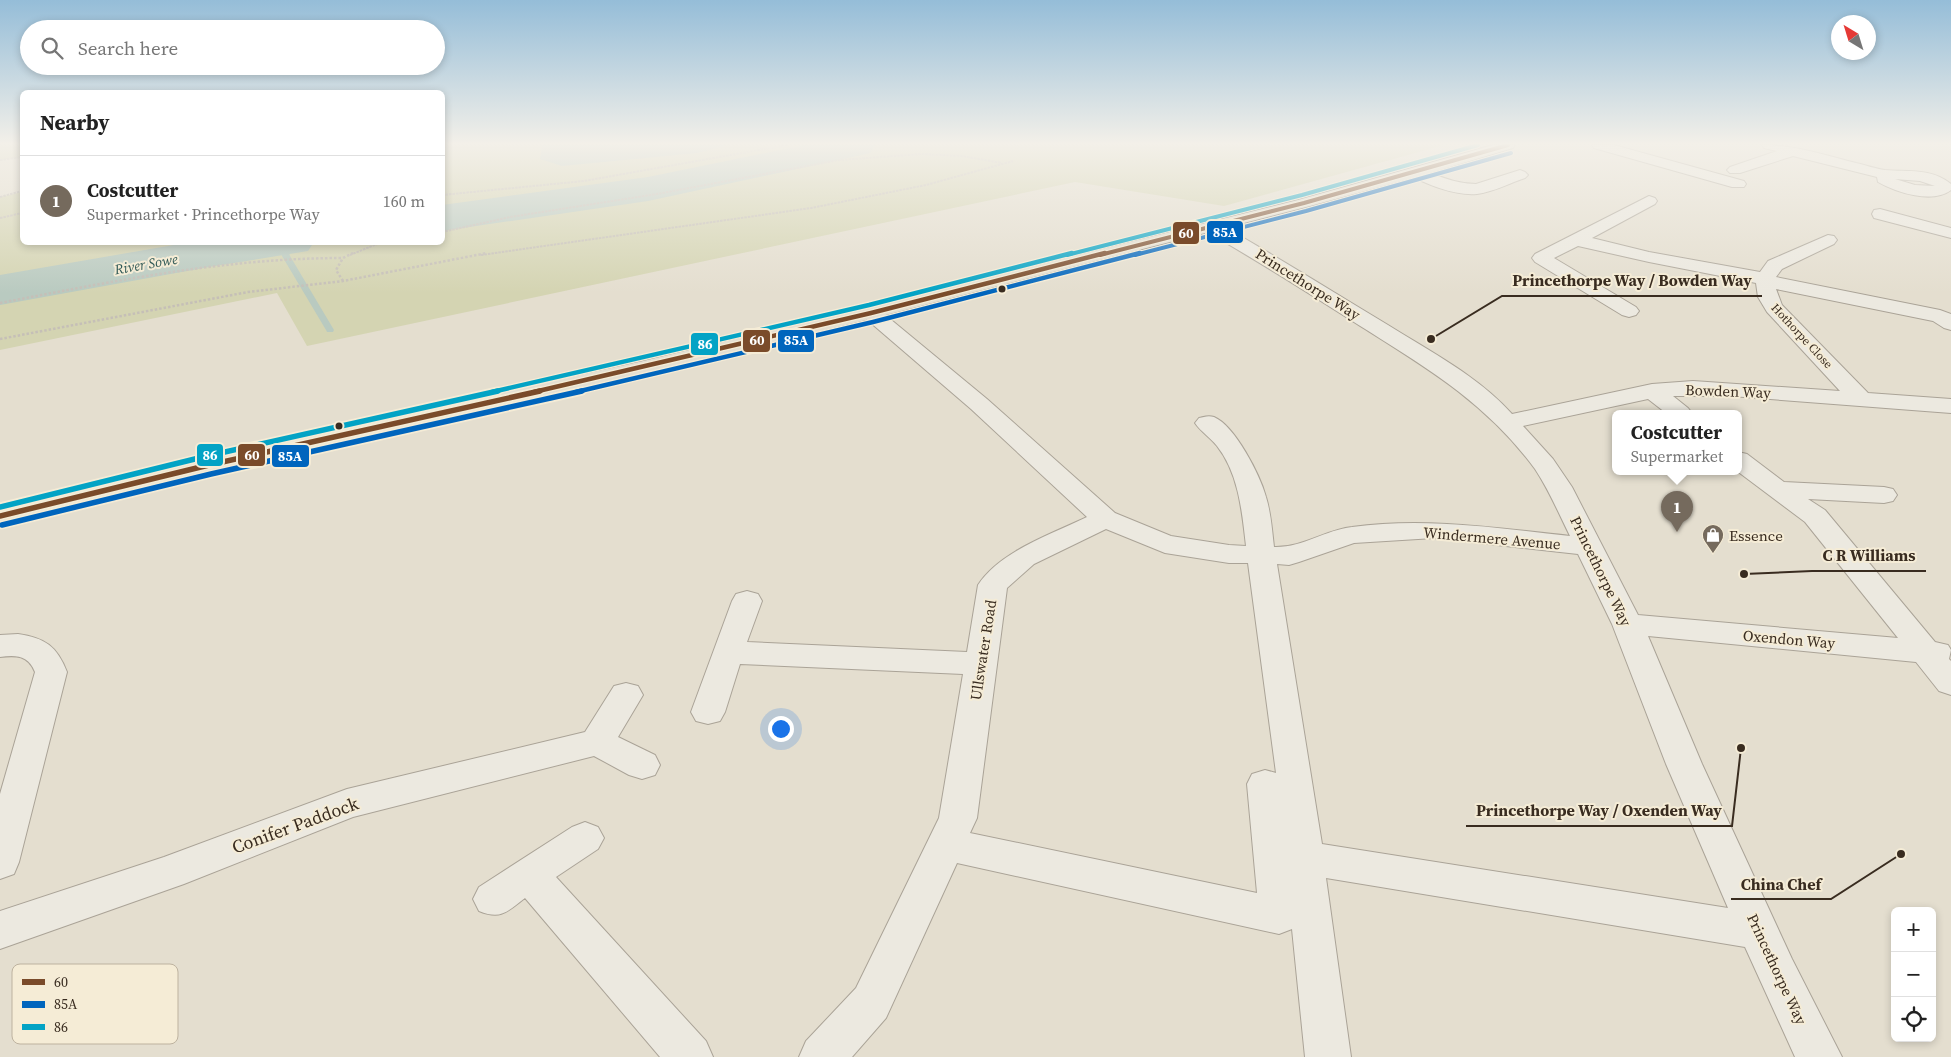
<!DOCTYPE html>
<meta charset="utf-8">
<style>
body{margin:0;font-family:"Source Serif 4",serif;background:#f6f6f6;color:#222}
.controls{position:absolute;right:15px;bottom:15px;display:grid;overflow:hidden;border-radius:8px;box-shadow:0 2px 8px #0003}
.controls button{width:45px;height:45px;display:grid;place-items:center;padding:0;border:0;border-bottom:1px solid #e0e0e0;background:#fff;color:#222;font:25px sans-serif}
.compass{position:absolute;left:1831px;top:15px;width:45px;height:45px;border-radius:50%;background:#fff;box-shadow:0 2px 8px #0003;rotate:322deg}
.you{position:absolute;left:780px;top:728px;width:18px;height:18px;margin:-12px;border:4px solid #fff;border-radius:50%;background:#1a73e8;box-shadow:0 0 0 8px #1a73e833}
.badge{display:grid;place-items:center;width:32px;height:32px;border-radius:50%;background:#756a5d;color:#fff;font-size:16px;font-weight:700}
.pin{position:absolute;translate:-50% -41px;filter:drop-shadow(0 1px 2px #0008)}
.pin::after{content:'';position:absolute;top:26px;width:18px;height:15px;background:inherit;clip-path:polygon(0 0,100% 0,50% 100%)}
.popup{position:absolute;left:1612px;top:410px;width:130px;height:65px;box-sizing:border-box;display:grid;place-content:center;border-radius:8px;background:#fff;filter:drop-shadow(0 1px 4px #0005);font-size:16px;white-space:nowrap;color:#767676}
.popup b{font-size:19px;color:#222}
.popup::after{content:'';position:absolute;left:50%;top:100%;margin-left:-10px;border:10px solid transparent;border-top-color:#fff}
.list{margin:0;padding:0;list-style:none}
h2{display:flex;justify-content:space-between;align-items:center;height:65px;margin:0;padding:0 20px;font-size:21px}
h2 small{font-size:16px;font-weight:400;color:#767676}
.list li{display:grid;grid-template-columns:32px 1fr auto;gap:15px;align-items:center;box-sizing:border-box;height:90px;padding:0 20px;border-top:1px solid #e0e0e0}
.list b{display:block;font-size:19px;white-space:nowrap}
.list p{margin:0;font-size:16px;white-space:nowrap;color:#767676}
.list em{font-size:16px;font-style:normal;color:#767676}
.icon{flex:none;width:28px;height:28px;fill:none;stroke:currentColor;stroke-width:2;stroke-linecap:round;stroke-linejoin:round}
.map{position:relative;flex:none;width:1951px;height:1057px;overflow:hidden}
.search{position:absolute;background:#fff;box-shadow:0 2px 8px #0003;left:20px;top:20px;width:425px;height:55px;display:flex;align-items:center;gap:12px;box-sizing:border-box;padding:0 18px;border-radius:28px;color:#767676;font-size:19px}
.panel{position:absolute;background:#fff;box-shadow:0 2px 8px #0003;left:20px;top:90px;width:425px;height:155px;border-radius:8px}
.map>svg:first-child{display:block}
.green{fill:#d4d4b2}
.water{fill:#b9cac0}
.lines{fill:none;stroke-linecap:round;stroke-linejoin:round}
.stream{fill:#b9cac0;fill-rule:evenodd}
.river{fill:#b9cac0;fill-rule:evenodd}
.minor-casing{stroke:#aaa397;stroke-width:2}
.major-casing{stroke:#8f897f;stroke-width:2}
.path-far1{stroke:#c5bfb7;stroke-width:2;stroke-dasharray:2.5 1;stroke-linecap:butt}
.path{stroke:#c5bfb7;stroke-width:2.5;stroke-dasharray:2.5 2;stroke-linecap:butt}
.minor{fill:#ece9e0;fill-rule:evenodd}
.major{fill:#e4dfd2;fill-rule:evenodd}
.bus-1-far2-casing{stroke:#f5ecd6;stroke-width:6}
.bus-1-far1-casing{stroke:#f5ecd6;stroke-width:7}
.bus-1-casing{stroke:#f5ecd6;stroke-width:9}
.bus-2-far2-casing{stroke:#f5ecd6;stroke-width:6}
.bus-2-far1-casing{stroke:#f5ecd6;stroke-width:7}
.bus-2-casing{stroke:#f5ecd6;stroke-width:9}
.bus-3-far2-casing{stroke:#f5ecd6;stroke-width:6}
.bus-3-far1-casing{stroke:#f5ecd6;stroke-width:7}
.bus-3-casing{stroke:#f5ecd6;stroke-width:9}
.bus-1-far2{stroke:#7a4b2a;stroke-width:4}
.bus-1-far1{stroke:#7a4b2a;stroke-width:4.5}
.bus-1{stroke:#7a4b2a;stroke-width:5.5}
.bus-2-far2{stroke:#0065bd;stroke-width:4}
.bus-2-far1{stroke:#0065bd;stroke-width:4.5}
.bus-2{stroke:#0065bd;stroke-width:5.5}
.bus-3-far2{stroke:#03a3c5;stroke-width:4}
.bus-3-far1{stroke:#03a3c5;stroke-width:4.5}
.bus-3{stroke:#03a3c5;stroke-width:5.5}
.bus-dot{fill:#392c20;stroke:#f5ecd6;stroke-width:2}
.labels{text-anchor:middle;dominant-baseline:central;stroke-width:4;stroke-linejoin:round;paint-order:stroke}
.far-street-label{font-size:12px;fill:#392c20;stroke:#f5ecd6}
.far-water-label{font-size:14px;font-style:italic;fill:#2f5855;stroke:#f5ecd6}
.street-label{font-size:15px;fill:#392c20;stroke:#f5ecd6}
.poi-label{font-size:15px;fill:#392c20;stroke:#f5ecd6;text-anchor:start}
.near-street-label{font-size:18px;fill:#392c20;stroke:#f5ecd6}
.key{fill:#f5ecd6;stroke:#bdb29f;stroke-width:1}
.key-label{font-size:14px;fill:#392c20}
.leader{fill:none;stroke:#392c20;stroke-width:2}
.callout-dot{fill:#392c20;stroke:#f5ecd6;stroke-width:2}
.callout-label{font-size:16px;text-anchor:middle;font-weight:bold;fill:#392c20;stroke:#f5ecd6;stroke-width:4;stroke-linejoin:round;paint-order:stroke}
.line-badge{stroke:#f5ecd6;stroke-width:2}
.badge-label{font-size:14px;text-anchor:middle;font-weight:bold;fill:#fff}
</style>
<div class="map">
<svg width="1951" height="1057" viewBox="0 0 1951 1057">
<rect width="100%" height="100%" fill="#e4decf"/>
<path class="green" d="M 0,145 L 22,145 L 22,157 L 0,160 Z
M 443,145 L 1444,145 L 1224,206 L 1075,182 L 307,346 L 277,293 L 0,350 L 0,197 L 22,192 L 22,242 L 442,242 Z"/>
<path class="water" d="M 540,145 L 728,145 L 697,153 L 562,166 L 540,159 L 542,147 Z"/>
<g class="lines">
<path class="stream" d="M 279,242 L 286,244 L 290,256 L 334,330 L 333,332 L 327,332 L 326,330 L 282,256 Z"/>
<path class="river" d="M 805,145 L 875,145 L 870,153 L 857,156 L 648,201 L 442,231 L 442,205 L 648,177 Z
M 191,242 L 314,242 L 308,251 L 209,267 L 0,305 L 0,275 Z"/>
<g class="minor-casing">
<path id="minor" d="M 1592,145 L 1614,145 L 1744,181 L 1746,184 L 1744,187 L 1732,187 L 1594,148 Z
M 1762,145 C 1795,145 1824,155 1856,163 C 1865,165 1876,169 1885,170 C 1908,172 1932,168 1951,184 L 1951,190 C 1933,204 1897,193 1878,182 L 1877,177 L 1793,156 L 1740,173 L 1730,173 L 1727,170 L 1730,167 L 1777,151 L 1764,148 ZM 1895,179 L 1920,181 L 1935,186 L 1915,185 Z
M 1415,168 C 1436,174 1453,184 1476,184 L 1520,170 L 1525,172 L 1528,175 L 1525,178 C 1510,183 1493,192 1477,194 C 1455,196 1430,185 1410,176 L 1407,173 L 1410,170 Z
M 1649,196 L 1655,198 L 1657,201 L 1655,204 L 1592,238 L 1649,252 L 1760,272 L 1768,261 L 1828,235 L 1834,236 L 1837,240 L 1834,244 L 1782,269 L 1776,277 L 1940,310 L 1951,314 L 1951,330 L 1944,328 L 1933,321 L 1776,289 L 1782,305 L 1868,393 L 1951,399 L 1951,413 L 1731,396 L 1673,396 L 1688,408 L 1692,413 L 1666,413 L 1648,399 L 1523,426 L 1553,459 L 1572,487 L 1638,615 L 1898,638 L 1805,522 L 1737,471 L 1738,452 L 1747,454 L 1784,482 L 1884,487 L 1893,489 L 1897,495 L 1893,501 L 1884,503 L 1808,499 L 1825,510 L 1935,642 L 1948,645 L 1951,650 L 1949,659 L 1951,661 L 1951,695 L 1939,691 L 1916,662 L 1648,636 L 1702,764 L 1792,959 L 1842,1057 L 1795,1057 L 1745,947 L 1326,878 L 1351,1057 L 1305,1057 L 1292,929 L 1279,934 L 957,863 L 886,1018 L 852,1057 L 799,1057 L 806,1041 L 856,988 L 939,818 L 963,674 L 740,664 L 725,712 L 720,721 L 708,724 L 696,721 L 691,712 L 732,601 L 736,594 L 747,591 L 758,594 L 762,601 L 747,642 L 967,652 L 978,585 C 1000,551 1052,534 1087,517 L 971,409 L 864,317 L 861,313 L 864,309 L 871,307 L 878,309 L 987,399 L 1115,513 L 1171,536 L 1229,545 L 1246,546 C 1242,512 1239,474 1217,446 C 1210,437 1201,432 1195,423 L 1199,418 C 1204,417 1208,415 1214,417 C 1235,426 1260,475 1266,497 C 1271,513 1272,530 1274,547 C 1302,548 1325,530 1352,527 C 1425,517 1497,528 1570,536 C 1559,514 1549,490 1535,469 C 1487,403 1424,366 1357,324 C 1307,292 1257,260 1205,231 L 1202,227 L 1205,223 L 1211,222 L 1217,223 C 1275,255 1331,291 1388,325 C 1431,352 1478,376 1512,414 L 1652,384 L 1693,381 L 1840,391 L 1767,312 L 1758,297 L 1756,283 L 1649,262 L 1578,246 L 1554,258 L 1636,307 L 1639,311 L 1636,315 L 1629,317 L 1622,315 L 1535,262 L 1532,258 L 1535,254 ZM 1106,529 L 1165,553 L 1229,563 L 1248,563 L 1276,773 L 1265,770 L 1252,774 L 1247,784 L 1257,893 L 970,833 L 977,818 L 1007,588 L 1034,564 ZM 1434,538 L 1578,554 L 1612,624 L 1666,764 L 1728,908 L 1322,844 L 1277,564 L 1289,565 L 1299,562 L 1354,543 Z
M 1880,209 L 1951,228 L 1951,238 L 1874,218 L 1872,214 L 1874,210 Z
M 18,634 C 45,638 57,646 67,672 L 19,862 L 14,874 L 0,879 L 0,794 L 35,672 C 28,655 16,655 0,657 L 0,635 Z
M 626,683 L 638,686 L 643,695 L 618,737 L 655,755 L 660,765 L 655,775 L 642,779 L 629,775 L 594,756 L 353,817 L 184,884 L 0,949 L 0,911 L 164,857 L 347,789 L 585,732 L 614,686 Z
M 585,822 L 598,827 L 604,838 L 598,849 L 556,877 L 706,1041 L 713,1057 L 660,1057 L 525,898 C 507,912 501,920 479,911 L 473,899 L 479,887 L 572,827 Z"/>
</g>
<g class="major-casing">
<path id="major" d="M 1493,145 L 1515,145 L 1513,148 L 1420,176 L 1310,206 L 878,317 L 643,375 L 209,473 L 0,524 L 0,508 L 209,457 L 643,361 L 869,307 L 1298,200 Z"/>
</g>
<path class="path-far1" d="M 0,160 L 22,157
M 442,195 L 584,181 L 787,145
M 0,197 L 22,191
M 0,218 L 22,213
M 442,232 L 510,217 L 657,194 L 839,160 L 922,154 L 962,156 L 1002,163
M 350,255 L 382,242
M 481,255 L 811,208 L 926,185 L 1013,161"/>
<path class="path" d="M 343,281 L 336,270 L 343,258 L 353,253
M 0,303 C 114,281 226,258 343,258
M 0,339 L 248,292 L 343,281 L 487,253"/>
<use href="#minor" class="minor"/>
<use href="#major" class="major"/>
<g class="bus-1-far2-casing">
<path id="bus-1-far2" d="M 1100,255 L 1304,203 L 1508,145"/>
</g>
<g class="bus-1-far1-casing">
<path id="bus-1-far1" d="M 534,392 L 871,313 L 1105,253"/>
</g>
<g class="bus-1-casing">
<path id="bus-1" d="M 0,516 L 209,465 L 540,391"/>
</g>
<g class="bus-2-far2-casing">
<path id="bus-2-far2" d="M 1135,255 L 1306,211 L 1511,153"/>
</g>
<g class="bus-2-far1-casing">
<path id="bus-2-far1" d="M 576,392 L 873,322 L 1140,253"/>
</g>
<g class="bus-2-casing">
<path id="bus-2" d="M 2,525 L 211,474 L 582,391"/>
</g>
<g class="bus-3-far2-casing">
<path id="bus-3-far2" d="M 1067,255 L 1302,195 L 1478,145"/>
</g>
<g class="bus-3-far1-casing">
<path id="bus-3-far1" d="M 492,392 L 869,305 L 1072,253"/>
</g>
<g class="bus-3-casing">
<path id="bus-3" d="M 0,507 L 207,456 L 498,391"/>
</g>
<use href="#bus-1-far2" class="bus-1-far2"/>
<use href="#bus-1-far1" class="bus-1-far1"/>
<use href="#bus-1" class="bus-1"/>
<use href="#bus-2-far2" class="bus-2-far2"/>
<use href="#bus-2-far1" class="bus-2-far1"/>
<use href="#bus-2" class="bus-2"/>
<use href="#bus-3-far2" class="bus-3-far2"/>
<use href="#bus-3-far1" class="bus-3-far1"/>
<use href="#bus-3" class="bus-3"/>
</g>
<linearGradient id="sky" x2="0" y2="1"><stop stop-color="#95bdd8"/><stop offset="0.49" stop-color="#f3f0e9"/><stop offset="1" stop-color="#f3f0e9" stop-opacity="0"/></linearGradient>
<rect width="1951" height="293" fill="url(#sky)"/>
<defs>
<g id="shop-pin" transform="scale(1.125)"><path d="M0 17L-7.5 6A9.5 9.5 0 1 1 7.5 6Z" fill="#756a5d" stroke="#f5ecd6"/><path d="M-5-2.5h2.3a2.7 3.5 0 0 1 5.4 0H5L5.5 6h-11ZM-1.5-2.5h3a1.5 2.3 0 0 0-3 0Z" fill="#fff"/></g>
</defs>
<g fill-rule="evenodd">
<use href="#shop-pin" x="1713" y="535"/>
</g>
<g class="bus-dot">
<circle cx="1002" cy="289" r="4.5"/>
<circle cx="339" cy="426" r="4.5"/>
</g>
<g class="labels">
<g class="far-street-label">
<text transform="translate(1802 336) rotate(47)">Hothorpe Close</text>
</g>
<g class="far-water-label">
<text transform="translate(146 264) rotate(-10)">River Sowe</text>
</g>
<g class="street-label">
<text transform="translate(1308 284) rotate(32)">Princethorpe Way</text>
<text transform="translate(1728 391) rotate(2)">Bowden Way</text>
<text transform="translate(1492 538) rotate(5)">Windermere Avenue</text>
<text transform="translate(1601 571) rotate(64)">Princethorpe Way</text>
<text transform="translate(1789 639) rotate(5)">Oxendon Way</text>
<text transform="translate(983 650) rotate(-81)">Ullswater Road</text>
<text transform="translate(1777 969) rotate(65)">Princethorpe Way</text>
</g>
<g class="poi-label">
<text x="1729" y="535">Essence</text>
</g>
<g class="near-street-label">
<text transform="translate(295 825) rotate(-20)">Conifer Paddock</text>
</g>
</g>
<rect x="12" y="964" width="166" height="80" rx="8" class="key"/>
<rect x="22" y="979" width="23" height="6" fill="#7a4b2a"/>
<rect x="22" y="1001" width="23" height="7" fill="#0065bd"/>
<rect x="22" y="1024" width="23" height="6" fill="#03a3c5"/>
<g class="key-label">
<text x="54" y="987">60</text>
<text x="54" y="1009">85A</text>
<text x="54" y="1032">86</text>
</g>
<path class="leader" d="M1431 339L1502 296H1762M1744 574L1812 571H1926M1741 748L1732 826H1466M1901 854L1831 899H1731"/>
<g class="callout-dot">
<circle cx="1431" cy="339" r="5"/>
<circle cx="1744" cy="574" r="5"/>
<circle cx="1741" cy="748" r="5"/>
<circle cx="1901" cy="854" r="5"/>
</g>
<g class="callout-label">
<text x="1632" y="286">Princethorpe Way / Bowden Way</text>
<text x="1869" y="561">C R Williams</text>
<text x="1599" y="816">Princethorpe Way / Oxenden Way</text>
<text x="1781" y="890">China Chef</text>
</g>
<g class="line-badge">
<rect x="1206" y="220" width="38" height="24" rx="5" fill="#0065bd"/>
<rect x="1172" y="221" width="28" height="24" rx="5" fill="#7a4b2a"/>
<rect x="742" y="329" width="29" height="24" rx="5" fill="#7a4b2a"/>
<rect x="777" y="329" width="38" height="24" rx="5" fill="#0065bd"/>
<rect x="690" y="332" width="29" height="24" rx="5" fill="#03a3c5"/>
<rect x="196" y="443" width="28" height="24" rx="5" fill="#03a3c5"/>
<rect x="237" y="443" width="29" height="24" rx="5" fill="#7a4b2a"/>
<rect x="271" y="444" width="39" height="24" rx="5" fill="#0065bd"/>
</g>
<g class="badge-label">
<text x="1225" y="237">85A</text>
<text x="1186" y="238">60</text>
<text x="757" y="345">60</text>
<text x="796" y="345">85A</text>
<text x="705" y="349">86</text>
<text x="210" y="460">86</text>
<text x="252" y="460">60</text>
<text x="290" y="461">85A</text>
</g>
</svg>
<div class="controls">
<button>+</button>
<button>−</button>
<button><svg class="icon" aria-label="locate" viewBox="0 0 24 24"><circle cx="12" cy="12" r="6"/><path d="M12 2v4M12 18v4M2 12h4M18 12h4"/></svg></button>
</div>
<svg class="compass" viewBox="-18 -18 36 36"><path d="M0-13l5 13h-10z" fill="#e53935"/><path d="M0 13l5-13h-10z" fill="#767676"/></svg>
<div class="you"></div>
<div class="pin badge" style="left:1677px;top:532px">1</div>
<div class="popup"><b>Costcutter</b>Supermarket</div>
<div class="search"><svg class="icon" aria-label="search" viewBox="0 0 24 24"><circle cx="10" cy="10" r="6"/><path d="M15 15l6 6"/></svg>Search here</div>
<section class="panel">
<h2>Nearby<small></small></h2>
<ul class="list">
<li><span class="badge">1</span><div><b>Costcutter</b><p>Supermarket · Princethorpe Way</p></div><em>160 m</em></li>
</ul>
</section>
</div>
